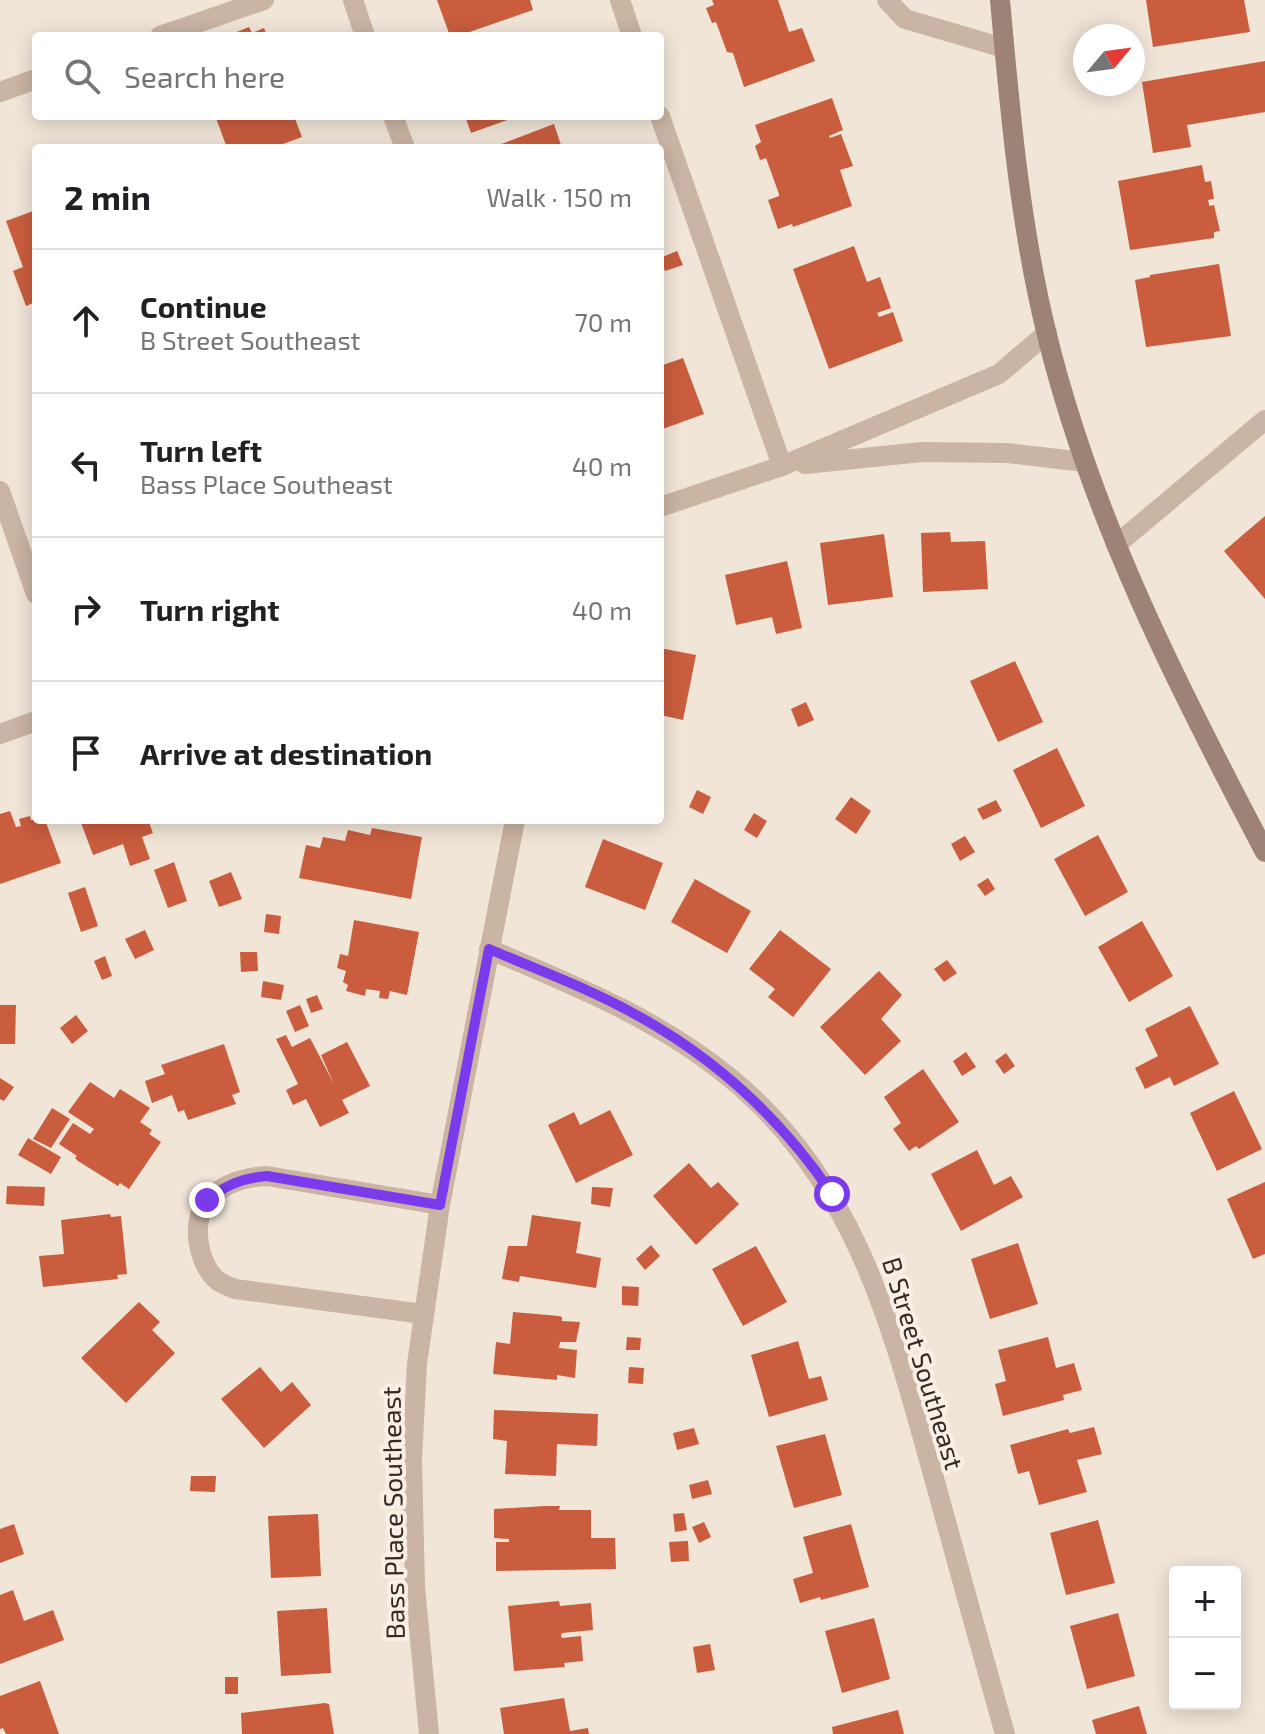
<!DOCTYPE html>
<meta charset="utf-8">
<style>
body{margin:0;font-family:"Exo 2",sans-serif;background:#f6f6f6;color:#202124}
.controls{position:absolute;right:24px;bottom:24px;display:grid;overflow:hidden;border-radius:8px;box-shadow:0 4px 20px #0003}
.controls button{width:72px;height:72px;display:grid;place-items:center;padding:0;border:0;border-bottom:2px solid #e0e0e0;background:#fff;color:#202124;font:40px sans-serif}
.compass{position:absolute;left:1073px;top:24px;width:72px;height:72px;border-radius:50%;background:#fff;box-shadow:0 4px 20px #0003;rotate:61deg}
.stop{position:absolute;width:24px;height:24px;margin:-18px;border:6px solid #7c3aed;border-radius:50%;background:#fff}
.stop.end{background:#7c3aed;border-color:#fff;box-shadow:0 2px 8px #0008}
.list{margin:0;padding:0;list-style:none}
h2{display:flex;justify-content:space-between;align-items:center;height:104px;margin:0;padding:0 32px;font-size:34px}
h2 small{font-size:26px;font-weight:400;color:#757577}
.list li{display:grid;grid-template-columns:52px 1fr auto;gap:24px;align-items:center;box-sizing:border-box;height:144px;padding:0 32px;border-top:2px solid #e0e0e0}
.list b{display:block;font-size:30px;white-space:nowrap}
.list p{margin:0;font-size:26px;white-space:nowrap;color:#757577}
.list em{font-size:26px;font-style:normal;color:#757577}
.icon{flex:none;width:44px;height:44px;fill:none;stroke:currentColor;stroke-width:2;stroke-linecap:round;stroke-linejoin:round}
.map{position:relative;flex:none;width:1265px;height:1734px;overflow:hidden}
.search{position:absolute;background:#fff;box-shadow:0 4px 20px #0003;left:32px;top:32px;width:632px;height:88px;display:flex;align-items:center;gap:20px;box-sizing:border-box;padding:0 28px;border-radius:8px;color:#757577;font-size:30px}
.panel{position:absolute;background:#fff;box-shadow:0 4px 20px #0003;left:32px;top:144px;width:632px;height:680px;border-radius:8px}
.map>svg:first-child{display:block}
.building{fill:#c95d3e}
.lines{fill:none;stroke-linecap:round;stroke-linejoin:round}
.lane{stroke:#cab4a3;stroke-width:20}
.street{stroke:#cab4a3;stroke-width:20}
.secondary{stroke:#9d8375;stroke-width:20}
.route{stroke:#7c3aed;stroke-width:10}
.labels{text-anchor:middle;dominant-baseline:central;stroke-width:8;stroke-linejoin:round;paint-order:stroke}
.street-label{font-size:26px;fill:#342a26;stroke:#f9efe4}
</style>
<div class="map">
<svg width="1265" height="1734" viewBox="0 0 1265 1734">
<rect width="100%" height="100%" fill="#f1e5d8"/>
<path class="building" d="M 437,0 L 530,0 L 533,10 L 458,36 L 450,36 Z
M 712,0 L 778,0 L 789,32 L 802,28 L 815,61 L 744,87 L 733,53 L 727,52 L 716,22 L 712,23 L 706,8 L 714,5 Z
M 1146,0 L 1244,0 L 1250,32 L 1153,47 Z
M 249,27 L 252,33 L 264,28 L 267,36 L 227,36 Z
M 1265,61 L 1265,112 L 1187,125 L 1191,147 L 1153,153 L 1142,82 Z
M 832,98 L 843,130 L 829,136 L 830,138 L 841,134 L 853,166 L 840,170 L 852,206 L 793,227 L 792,224 L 778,229 L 768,200 L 779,196 L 779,194 L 766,158 L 760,160 L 755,146 L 761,142 L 755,125 Z
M 223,116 L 294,116 L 302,137 L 272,148 L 227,148 L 216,118 Z
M 465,116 L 518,116 L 471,133 Z
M 554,124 L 562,148 L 491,148 Z
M 1202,165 L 1205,182 L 1211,181 L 1214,199 L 1208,200 L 1209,204 L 1209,206 L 1214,205 L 1220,231 L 1214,232 L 1214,238 L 1130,250 L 1118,181 Z
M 36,210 L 36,302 L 26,306 L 13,271 L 23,267 L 6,221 Z
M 854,246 L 867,282 L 880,277 L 891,308 L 877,313 L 879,317 L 893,312 L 903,341 L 829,369 L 793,269 Z
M 677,251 L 683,265 L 665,271 L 660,258 Z
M 1219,264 L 1231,336 L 1146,347 L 1135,280 L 1150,277 L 1150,275 Z
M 683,358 L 704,414 L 660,430 L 660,366 Z
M 1265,516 L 1265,599 L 1224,551 Z
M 950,532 L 951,542 L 985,541 L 988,589 L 923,592 L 921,533 Z
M 884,534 L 893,597 L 828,605 L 820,543 Z
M 787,561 L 802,628 L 776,634 L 772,617 L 736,625 L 725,575 Z
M 660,648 L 696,655 L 683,720 L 660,715 Z
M 1015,661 L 1043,722 L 998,742 L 970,681 Z
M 806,702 L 814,720 L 798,727 L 791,709 Z
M 1057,748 L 1085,806 L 1041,828 L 1013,770 Z
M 697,790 L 711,797 L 703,814 L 689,807 Z
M 851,797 L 871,811 L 856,834 L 835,819 Z
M 996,800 L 1002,811 L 983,820 L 977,809 Z
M 10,811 L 16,827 L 21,826 L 19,819 L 30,816 L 31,820 L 45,820 L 61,863 L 0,884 L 0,814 Z
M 754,813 L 767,821 L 757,838 L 744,830 Z
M 80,820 L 148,820 L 153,833 L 142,837 L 150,859 L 130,866 L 123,844 L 93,855 Z
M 372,828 L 422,837 L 411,899 L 299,878 L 306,845 L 320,848 L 323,837 L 345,841 L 348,830 L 370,835 Z
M 1098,835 L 1128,892 L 1085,916 L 1054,859 Z
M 965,836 L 975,852 L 960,861 L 951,844 Z
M 603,839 L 663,863 L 645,910 L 585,887 Z
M 174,862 L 187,901 L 168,908 L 154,870 Z
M 231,872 L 242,899 L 219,907 L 209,881 Z
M 988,878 L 995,889 L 985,896 L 977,885 Z
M 695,879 L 751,911 L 727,953 L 671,922 Z
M 85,887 L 98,926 L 81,932 L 68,893 Z
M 266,914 L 281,916 L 279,934 L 264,932 Z
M 354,920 L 419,932 L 407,995 L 390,991 L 388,999 L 379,998 L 380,991 L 366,989 L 365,996 L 346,991 L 348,985 L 343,982 L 346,971 L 337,968 L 340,954 L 348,956 Z
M 1142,921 L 1173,976 L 1129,1002 L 1098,947 Z
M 145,930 L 154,950 L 135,959 L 125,939 Z
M 780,930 L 831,969 L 793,1017 L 768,997 L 775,989 L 749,969 Z
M 240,952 L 257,952 L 258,971 L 241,972 Z
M 105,956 L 112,976 L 102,980 L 94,961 Z
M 947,960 L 957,973 L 944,982 L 934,969 Z
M 879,971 L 902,995 L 881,1019 L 901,1041 L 865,1075 L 820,1027 Z
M 263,981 L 284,985 L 281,1000 L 261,997 Z
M 317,995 L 323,1009 L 311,1013 L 306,999 Z
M 0,1005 L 16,1005 L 15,1044 L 0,1044 Z
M 300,1005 L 309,1026 L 295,1032 L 286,1011 Z
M 1190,1006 L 1219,1064 L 1174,1086 L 1170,1077 L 1145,1089 L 1135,1068 L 1158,1056 L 1145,1029 Z
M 76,1015 L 88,1031 L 72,1044 L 60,1028 Z
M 286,1035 L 292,1047 L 310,1038 L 334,1084 L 321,1055 L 347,1042 L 370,1086 L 342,1100 L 349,1113 L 320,1127 L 306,1099 L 293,1105 L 286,1090 L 298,1084 L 276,1039 Z
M 224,1044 L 240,1092 L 232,1095 L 236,1104 L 188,1120 L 184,1110 L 178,1112 L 172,1095 L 152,1103 L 145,1081 L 165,1074 L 161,1065 Z
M 966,1052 L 976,1067 L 962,1076 L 953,1061 Z
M 1006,1053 L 1015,1066 L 1004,1074 L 995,1061 Z
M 923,1069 L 959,1122 L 919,1149 L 916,1146 L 909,1151 L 893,1129 L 901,1123 L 884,1097 Z
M 0,1078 L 14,1087 L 4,1101 L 0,1099 Z
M 90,1082 L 114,1098 L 120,1089 L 150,1108 L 140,1122 L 152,1130 L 149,1134 L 161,1142 L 129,1189 L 120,1183 L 118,1186 L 78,1161 L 75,1158 L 77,1156 L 59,1144 L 73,1123 L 90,1134 L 94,1129 L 68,1112 Z
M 1234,1091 L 1262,1149 L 1217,1171 L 1190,1113 Z
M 52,1108 L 70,1119 L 51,1148 L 33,1139 Z
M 610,1110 L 633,1155 L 576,1183 L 548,1125 L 574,1112 L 580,1125 Z
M 28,1138 L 61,1157 L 51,1174 L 18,1155 Z
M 977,1150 L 994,1185 L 1011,1176 L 1023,1197 L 961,1231 L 931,1174 Z
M 689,1163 L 711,1188 L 718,1182 L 739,1204 L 696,1245 L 653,1196 Z
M 1265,1182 L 1265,1254 L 1253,1259 L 1227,1199 Z
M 7,1186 L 45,1187 L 44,1206 L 6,1204 Z
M 592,1187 L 613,1188 L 610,1207 L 591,1204 Z
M 110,1214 L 111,1217 L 121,1216 L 127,1274 L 117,1275 L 118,1279 L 43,1287 L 39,1256 L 64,1254 L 61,1220 Z
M 532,1215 L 581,1222 L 576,1253 L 601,1258 L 596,1288 L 520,1276 L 519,1282 L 502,1279 L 508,1246 L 527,1246 Z
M 1018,1243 L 1038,1304 L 990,1319 L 971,1259 Z
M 651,1245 L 660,1256 L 645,1270 L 636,1259 Z
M 756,1246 L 787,1302 L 743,1326 L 712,1269 Z
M 622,1286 L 639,1287 L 638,1306 L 622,1305 Z
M 139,1302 L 160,1322 L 152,1330 L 175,1353 L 126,1403 L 81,1358 Z
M 513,1312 L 559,1316 L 562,1317 L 562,1321 L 580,1322 L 576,1342 L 560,1342 L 559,1348 L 577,1350 L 575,1378 L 557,1375 L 557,1380 L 493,1374 L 496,1342 L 510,1344 Z
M 627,1337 L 641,1338 L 640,1350 L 626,1350 Z
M 1048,1337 L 1056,1368 L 1074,1363 L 1082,1390 L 1063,1395 L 1064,1400 L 1003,1416 L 995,1384 L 1006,1381 L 998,1350 Z
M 798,1341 L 809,1379 L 821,1376 L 828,1400 L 769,1417 L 751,1355 Z
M 260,1367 L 281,1392 L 292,1382 L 311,1405 L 264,1448 L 221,1399 Z
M 629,1367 L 644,1368 L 643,1384 L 628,1383 Z
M 494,1410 L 598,1414 L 597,1446 L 557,1444 L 556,1476 L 505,1474 L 507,1441 L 493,1439 Z
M 1094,1427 L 1102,1454 L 1077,1460 L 1087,1492 L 1039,1505 L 1029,1471 L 1018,1474 L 1010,1445 L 1068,1429 L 1070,1433 Z
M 694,1428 L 699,1444 L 677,1450 L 673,1433 Z
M 825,1434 L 842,1495 L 794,1508 L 776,1446 Z
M 191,1476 L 216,1476 L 215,1492 L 190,1491 Z
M 708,1480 L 712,1494 L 692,1499 L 689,1485 Z
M 545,1506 L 560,1506 L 559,1510 L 591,1510 L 591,1538 L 615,1538 L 616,1569 L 496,1571 L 496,1542 L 509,1542 L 509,1539 L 494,1538 L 494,1509 Z
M 684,1513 L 687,1530 L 675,1532 L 673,1514 Z
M 318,1514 L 321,1576 L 271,1578 L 268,1516 Z
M 1098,1520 L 1115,1583 L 1066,1595 L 1050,1533 Z
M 704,1522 L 711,1537 L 699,1543 L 692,1527 Z
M 14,1524 L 24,1554 L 0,1563 L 0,1529 Z
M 851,1524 L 869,1587 L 821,1600 L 820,1597 L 800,1603 L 793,1579 L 813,1573 L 803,1537 Z
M 688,1541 L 689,1561 L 671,1562 L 669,1542 Z
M 13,1590 L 24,1621 L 53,1610 L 64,1640 L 0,1664 L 0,1595 Z
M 559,1601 L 560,1606 L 591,1603 L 593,1630 L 562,1633 L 561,1635 L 562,1638 L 581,1636 L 583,1661 L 564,1663 L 565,1667 L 514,1671 L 508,1606 Z
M 327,1608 L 331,1673 L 281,1676 L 277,1611 Z
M 1118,1613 L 1135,1676 L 1087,1689 L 1070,1626 Z
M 874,1618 L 890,1679 L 842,1693 L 825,1631 Z
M 710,1644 L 715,1670 L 697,1673 L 693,1647 Z
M 225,1677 L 238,1677 L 238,1694 L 225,1694 Z
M 40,1681 L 59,1734 L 6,1734 L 3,1728 L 0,1729 L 0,1696 Z
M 564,1698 L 570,1731 L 588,1728 L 589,1734 L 504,1734 L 500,1708 Z
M 325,1703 L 329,1704 L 334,1734 L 242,1734 L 241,1713 Z
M 1139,1706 L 1147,1734 L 1096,1734 L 1092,1720 Z
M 898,1710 L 904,1734 L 833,1734 L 832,1727 Z"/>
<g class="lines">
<path class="lane" d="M 620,0 L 632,36
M 160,36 L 264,0
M 0,92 L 36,79
M 660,116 L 782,466"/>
<path class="street" d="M 353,0 L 365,36
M 887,0 L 905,19 L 1004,48
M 393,116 L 405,148
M 805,464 L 922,452 L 1007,453 L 1084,462
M 0,491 L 36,594
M 660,507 L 782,466 L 999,374 L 1047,333
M 1116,545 L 1265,420
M 0,734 L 36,721
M 489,949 C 573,985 657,1018 729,1077 C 856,1180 892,1327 934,1478 C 957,1563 981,1649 1005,1734
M 423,1314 L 235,1289 C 230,1287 222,1284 218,1281 C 197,1264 190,1218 209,1199 C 225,1182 246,1177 267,1176 L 440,1205
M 429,1734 L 415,1587 L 412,1460 L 417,1364 L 440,1205 L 515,820"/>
<path class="secondary" d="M 1000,0 C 1010,112 1020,226 1047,335 C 1092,519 1178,687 1265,852"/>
</g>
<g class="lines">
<path class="route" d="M 207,1200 C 226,1185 242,1178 267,1176 L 440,1205 L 489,949 C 540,971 593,990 640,1017 C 719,1061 782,1120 832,1194"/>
</g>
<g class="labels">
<g class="street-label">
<text transform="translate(924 1363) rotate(73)">B Street Southeast</text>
<text transform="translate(392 1513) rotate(-91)">Bass Place Southeast</text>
</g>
</g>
</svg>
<div class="controls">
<button>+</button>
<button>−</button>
</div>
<svg class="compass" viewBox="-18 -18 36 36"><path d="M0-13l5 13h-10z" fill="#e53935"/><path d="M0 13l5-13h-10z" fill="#757577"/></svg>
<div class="stop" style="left:832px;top:1194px"></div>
<div class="stop end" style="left:207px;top:1200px"></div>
<div class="search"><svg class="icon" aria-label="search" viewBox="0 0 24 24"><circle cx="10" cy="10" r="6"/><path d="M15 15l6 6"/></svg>Search here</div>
<section class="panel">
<h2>2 min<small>Walk · 150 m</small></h2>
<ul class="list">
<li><svg class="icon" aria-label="ahead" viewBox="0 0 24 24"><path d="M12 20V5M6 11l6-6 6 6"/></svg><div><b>Continue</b><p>B Street Southeast</p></div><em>70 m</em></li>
<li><svg class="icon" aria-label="left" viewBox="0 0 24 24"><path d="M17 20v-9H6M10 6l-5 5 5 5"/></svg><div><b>Turn left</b><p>Bass Place Southeast</p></div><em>40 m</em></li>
<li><svg class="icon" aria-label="right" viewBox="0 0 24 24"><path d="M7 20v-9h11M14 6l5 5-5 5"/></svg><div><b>Turn right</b></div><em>40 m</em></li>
<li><svg class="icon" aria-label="arrive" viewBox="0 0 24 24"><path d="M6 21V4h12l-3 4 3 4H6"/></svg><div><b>Arrive at destination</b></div></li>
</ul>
</section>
</div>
